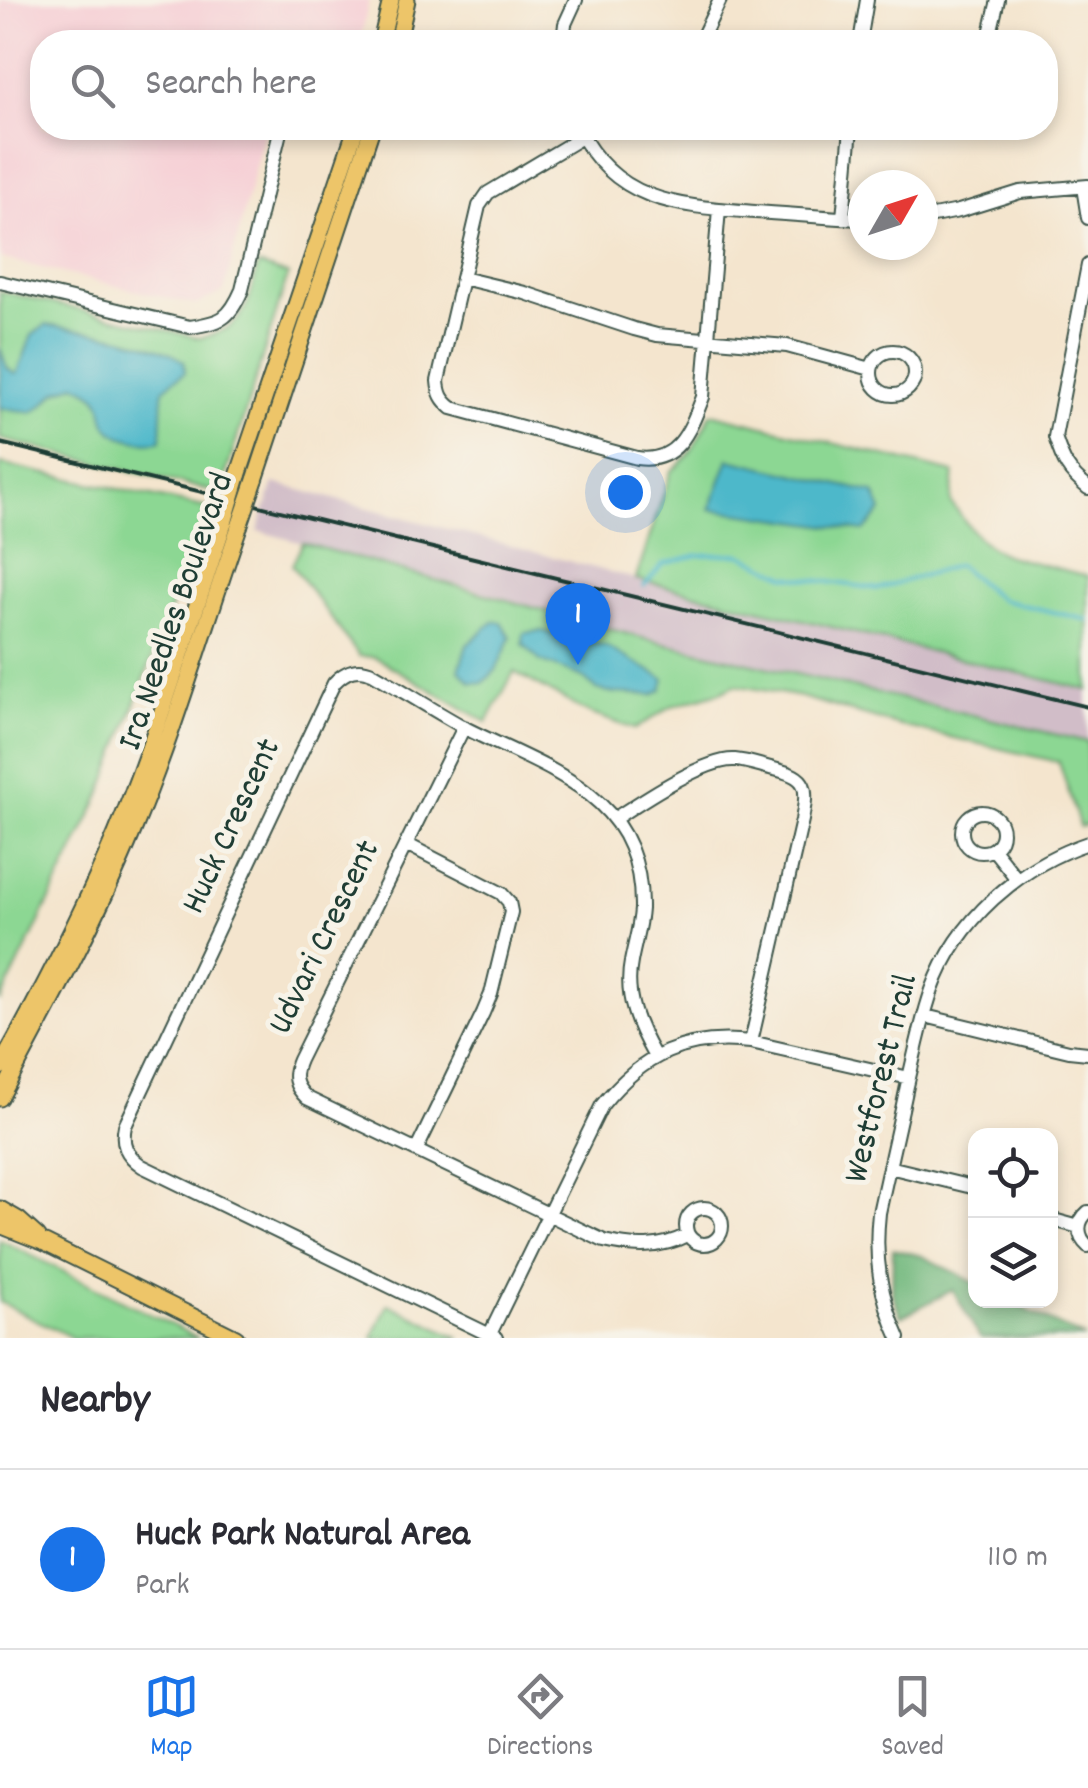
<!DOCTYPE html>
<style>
body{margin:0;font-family:Dekko,sans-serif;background:#f2f2f3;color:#2b2b33}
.controls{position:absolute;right:30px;bottom:30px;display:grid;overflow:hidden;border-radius:20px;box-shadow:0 5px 15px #0003}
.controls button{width:90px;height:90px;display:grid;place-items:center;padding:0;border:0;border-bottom:2px solid #e1e1e2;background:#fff;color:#2b2b33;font:50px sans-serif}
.compass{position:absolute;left:848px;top:170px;width:90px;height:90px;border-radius:50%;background:#fff;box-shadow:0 5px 15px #0003;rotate:51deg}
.you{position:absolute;left:625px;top:492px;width:35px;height:35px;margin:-25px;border:8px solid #fff;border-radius:50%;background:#1a73e8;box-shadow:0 0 0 15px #1a73e833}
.badge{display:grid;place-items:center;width:65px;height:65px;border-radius:50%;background:#1a73e8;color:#fff;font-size:32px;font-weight:700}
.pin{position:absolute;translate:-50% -82px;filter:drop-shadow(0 2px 5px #0008)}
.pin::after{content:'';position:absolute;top:52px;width:35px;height:30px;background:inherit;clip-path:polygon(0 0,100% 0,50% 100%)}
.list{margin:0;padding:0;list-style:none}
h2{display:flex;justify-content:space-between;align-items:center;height:130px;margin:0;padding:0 40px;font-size:42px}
h2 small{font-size:32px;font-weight:400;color:#7c7c81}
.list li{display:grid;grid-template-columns:65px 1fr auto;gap:30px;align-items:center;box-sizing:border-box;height:180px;padding:0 40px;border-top:2px solid #e1e1e2}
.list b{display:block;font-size:38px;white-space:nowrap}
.list p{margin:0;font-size:32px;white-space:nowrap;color:#7c7c81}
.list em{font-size:32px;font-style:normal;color:#7c7c81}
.icon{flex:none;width:55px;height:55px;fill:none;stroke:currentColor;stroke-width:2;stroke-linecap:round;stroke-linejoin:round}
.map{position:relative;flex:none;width:1088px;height:1338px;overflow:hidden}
.search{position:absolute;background:#fff;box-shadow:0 5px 15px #0003;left:30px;right:30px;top:30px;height:110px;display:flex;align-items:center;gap:25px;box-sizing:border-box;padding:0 35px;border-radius:40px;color:#7c7c81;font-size:38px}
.sheet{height:310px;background:#fff}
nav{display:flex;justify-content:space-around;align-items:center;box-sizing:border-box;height:140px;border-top:2px solid #e1e1e2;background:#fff;font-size:28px;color:#7c7c81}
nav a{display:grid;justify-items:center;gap:5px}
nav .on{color:#1a73e8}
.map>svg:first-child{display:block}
.built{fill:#f6cfd5}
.industrial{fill:#d1bdc8}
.green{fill:#8cd793;stroke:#568a64;stroke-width:2.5}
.forest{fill:#71b87d;stroke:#487a58;stroke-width:2.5}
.water{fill:#4db8ca;stroke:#367a7f;stroke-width:2.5}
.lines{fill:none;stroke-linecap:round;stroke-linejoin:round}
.stream{stroke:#4db8ca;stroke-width:4}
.minor-casing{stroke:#3f564b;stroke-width:16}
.major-casing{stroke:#3f564b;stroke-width:19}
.minor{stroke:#fff;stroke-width:12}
.major{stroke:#edc569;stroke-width:15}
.rail{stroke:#1f3d34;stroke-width:4}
.major-bridge-casing{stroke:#3f564b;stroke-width:19;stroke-linecap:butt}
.major-bridge{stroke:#edc569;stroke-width:15}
.labels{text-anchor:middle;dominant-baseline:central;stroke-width:10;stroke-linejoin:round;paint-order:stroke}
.street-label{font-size:35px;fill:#1f3d34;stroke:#f7f3e8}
</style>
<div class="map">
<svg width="1088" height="1338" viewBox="0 0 1088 1338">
<rect width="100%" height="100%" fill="#f7f3e8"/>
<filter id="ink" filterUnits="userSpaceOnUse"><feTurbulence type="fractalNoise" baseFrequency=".01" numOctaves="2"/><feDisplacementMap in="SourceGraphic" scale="20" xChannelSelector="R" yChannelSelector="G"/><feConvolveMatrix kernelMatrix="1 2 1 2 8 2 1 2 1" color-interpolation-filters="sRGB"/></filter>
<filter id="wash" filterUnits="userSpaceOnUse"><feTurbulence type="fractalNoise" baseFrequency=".0048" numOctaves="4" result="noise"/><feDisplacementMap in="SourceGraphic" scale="40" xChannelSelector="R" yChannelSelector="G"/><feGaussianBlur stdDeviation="2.25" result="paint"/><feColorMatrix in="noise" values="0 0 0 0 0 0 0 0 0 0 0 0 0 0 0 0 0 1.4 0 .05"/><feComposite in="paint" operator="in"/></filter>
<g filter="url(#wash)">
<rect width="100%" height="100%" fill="#f4e5ce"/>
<path class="built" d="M 0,0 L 369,0 L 360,42 L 42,42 L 42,128 L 265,128 L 224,291 L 196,305 L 0,258 Z"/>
<path class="industrial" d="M 274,483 L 636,579 L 1088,690 L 1088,742 L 642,638 L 474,589 L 258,531 Z"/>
<path class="green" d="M 258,265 L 288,275 L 220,493 L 0,439 L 0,291 L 200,338 C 245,329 248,306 258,265 Z
M 711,413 L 954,473 L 951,502 C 967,525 981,546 1008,556 L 1088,576 L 1088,690 L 636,579 L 671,471 C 692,457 700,435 711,413 Z
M 0,464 L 208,508 L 101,795 L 0,1002 Z
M 303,543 L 642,638 L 1088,742 L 1088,825 L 1080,827 L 1059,762 L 901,726 L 801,697 L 735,685 L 720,692 L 672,706 L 635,729 L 589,713 L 514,672 L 487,722 L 375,657 L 359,656 L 292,565 Z
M 0,1240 L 198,1338 L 73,1338 L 0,1302 Z
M 388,1304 L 460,1338 L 372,1338 Z"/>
<path class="forest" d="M 893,1249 L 922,1256 L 975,1283 L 976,1300 L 1008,1301 L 1085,1338 L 980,1338 L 953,1290 L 901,1317 L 892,1293 Z"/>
<path class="water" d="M 46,325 C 88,331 149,339 184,361 L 185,372 C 178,379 169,381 163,390 L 161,440 C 148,445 117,439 108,427 C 101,418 105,405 97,397 C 91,391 83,388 76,384 L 56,392 L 42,406 L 33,412 L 0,408 L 0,348 L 7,368 L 15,374 L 18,372 L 32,335 Z
M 729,459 L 874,493 L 882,511 L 864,531 L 710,509 Z
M 493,622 L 502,622 L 511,637 L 496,670 L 483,683 L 471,682 L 459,670 L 467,645 Z
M 542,631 L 605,646 L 665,679 L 662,690 L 653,695 L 614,693 L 596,689 L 581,676 L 540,661 L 523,644 L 524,633 Z"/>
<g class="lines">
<path class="stream" d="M 644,586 L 663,564 L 698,555 L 740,554 L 786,576 L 878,589 L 958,565 L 1001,600 L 1088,620"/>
</g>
</g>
<g filter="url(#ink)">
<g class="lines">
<g class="minor-casing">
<path id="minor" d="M 563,42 L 565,24 L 576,0
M 700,42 L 720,0
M 860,42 L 867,0
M 988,42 L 998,0
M 578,128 C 616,204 680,206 755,212 C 791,214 827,218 863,219
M 582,137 L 488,193 L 479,206 L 438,381 C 439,394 442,400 452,408 L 637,458 C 678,464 690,430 703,397 L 719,209
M 1083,187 L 1088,218
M 843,218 L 851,128
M 923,218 L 959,211 L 1020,192 L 1088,186
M 1088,265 L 1055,437 C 1063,462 1068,472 1088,488
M 462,278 L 525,293 L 634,329 L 657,335 L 787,346 L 871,369
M 0,282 L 190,327 C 221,322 229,320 242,290 L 281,128
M871 373a22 22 0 1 1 44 0a22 22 0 1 1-44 0Z
M 464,727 L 299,1060 C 292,1076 294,1086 307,1098 L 604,1241 C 634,1248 660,1249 687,1235
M962 832a20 20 0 1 1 40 0a20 20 0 1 1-40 0Z
M 614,819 C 640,802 705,758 735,760 C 748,761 761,766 774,769 C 809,777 808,787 802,820 L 751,1042
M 406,844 L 501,893 L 509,902 L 511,912 L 491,994 L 483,1013 L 416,1151
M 993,849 L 1017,879
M 925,1016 L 1069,1051 L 1088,1053
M 889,1167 L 976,1188
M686 1226a18 18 0 1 1 36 0a18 18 0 1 1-36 0Z
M 1088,1212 C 1076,1222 1077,1236 1088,1246
M 1050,1219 L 1079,1227
M 488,1338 L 602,1105 C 642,1055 687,1034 751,1042 L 909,1078
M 496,1338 L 142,1166 C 126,1155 121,1144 125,1126 L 334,683 C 346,670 358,666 374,674 C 405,692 436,712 467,729 C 551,771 643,795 641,909 C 640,927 634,945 631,962 C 624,997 638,1027 655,1057
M 899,1338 C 880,1297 874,1258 879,1213 C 888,1171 898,1129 907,1086 C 915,1054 921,1021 932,990 C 957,920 1019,866 1088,843"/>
</g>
<g class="major-casing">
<path id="major" d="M 381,42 L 391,0
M 398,42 L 407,0
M 238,476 L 356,128
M 255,480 L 372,128
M 0,1067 C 42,992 82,914 116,834 C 158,733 189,627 224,523
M 0,1098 C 47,1010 95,923 133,831 C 174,733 204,629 239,527
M 0,1209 L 19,1220 L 38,1237
M 0,1225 L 45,1243 L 236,1338"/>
</g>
<use href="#minor" class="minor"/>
<use href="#major" class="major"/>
<path class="rail" d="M 0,443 L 1088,707"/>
<g class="major-bridge-casing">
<path id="major-bridge" d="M 224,523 L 238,476
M 239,527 L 255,480"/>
</g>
<use href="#major-bridge" class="major-bridge"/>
</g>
</g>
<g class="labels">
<g class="street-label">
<text transform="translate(178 612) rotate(-71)">Ira Needles Boulevard</text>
<text transform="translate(233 827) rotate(-65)">Huck Crescent</text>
<text transform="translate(326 938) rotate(-64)">Udvari Crescent</text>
<text transform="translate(883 1079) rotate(-76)">Westforest Trail</text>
</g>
</g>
</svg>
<div class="controls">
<button><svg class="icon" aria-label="locate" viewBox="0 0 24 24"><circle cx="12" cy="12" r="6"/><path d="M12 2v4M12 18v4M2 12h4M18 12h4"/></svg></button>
<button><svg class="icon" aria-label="layers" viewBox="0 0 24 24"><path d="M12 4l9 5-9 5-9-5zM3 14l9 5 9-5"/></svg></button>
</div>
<svg class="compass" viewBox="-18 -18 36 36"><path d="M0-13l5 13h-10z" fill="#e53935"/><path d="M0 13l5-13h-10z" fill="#7c7c81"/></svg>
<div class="you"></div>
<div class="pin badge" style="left:578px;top:665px">1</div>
<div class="search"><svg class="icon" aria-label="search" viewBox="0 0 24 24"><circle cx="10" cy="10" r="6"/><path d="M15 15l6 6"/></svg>Search here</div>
</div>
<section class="sheet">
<h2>Nearby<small></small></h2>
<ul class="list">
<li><span class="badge">1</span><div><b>Huck Park Natural Area</b><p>Park</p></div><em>110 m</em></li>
</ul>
</section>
<nav>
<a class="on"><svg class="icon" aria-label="map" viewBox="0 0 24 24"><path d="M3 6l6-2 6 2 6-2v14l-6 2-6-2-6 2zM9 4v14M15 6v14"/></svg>Map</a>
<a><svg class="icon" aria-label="directions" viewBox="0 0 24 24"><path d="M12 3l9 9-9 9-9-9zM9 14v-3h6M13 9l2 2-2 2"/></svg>Directions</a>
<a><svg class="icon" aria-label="saved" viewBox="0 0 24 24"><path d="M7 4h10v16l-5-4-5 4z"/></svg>Saved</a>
</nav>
